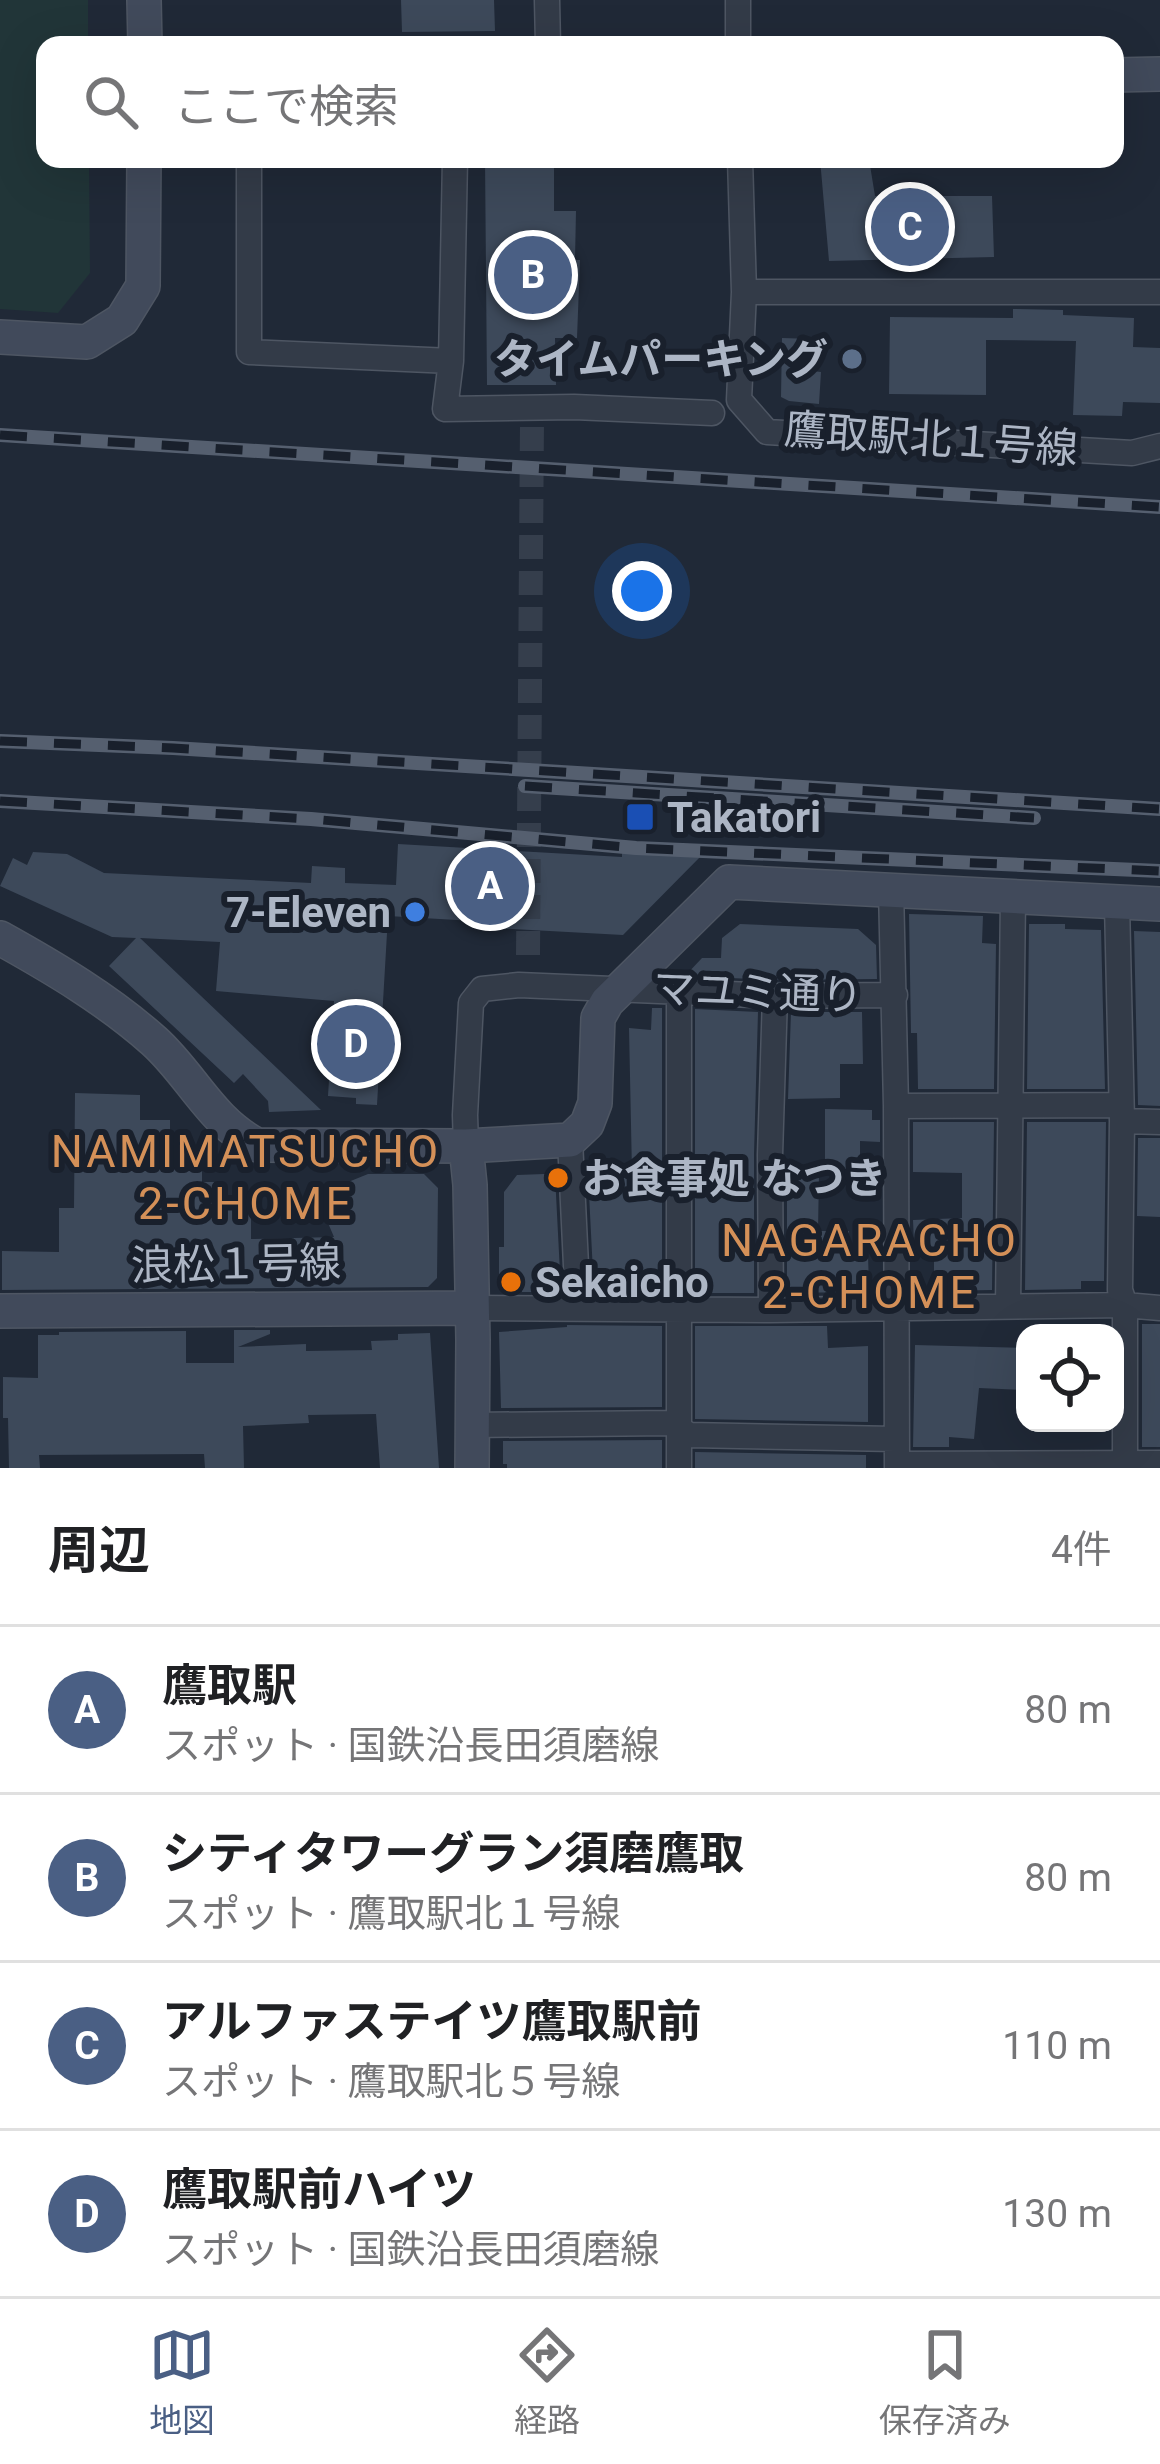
<!DOCTYPE html>
<html lang="ja">
<meta charset="utf-8">
<style>
body{margin:0;font-family:Roboto,"Noto Sans JP",sans-serif;background:#f6f6f6;color:#202124}
.controls{position:absolute;right:36px;bottom:36px;display:grid;overflow:hidden;border-radius:24px;box-shadow:0 12px 48px #0002}
.controls button{width:108px;height:108px;display:grid;place-items:center;padding:0;border:0;border-bottom:3px solid #e0e0e0;background:#fff;color:#202124;font:60px sans-serif}
.you{position:absolute;left:642px;top:591px;width:42px;height:42px;margin:-30px;border:9px solid #fff;border-radius:50%;background:#1a73e8;box-shadow:0 0 0 18px #1a73e833}
.badge{display:grid;place-items:center;width:78px;height:78px;border-radius:50%;background:#4a5f84;color:#fff;font-size:39px;font-weight:700}
.pin{position:absolute;translate:-50% -50%;border:6px solid #fff;box-shadow:0 3px 12px #0006}
.list{margin:0;padding:0;list-style:none}
h2{display:flex;justify-content:space-between;align-items:center;height:156px;margin:0;padding:0 48px;font-size:51px}
h2 small{font-size:39px;font-weight:400;color:#757577}
.list li{display:grid;grid-template-columns:78px 1fr auto;gap:36px;align-items:center;box-sizing:border-box;height:168px;padding:0 48px;border-top:3px solid #e0e0e0}
.list b{display:block;font-size:45px;white-space:nowrap}
.list p{margin:0;font-size:39px;white-space:nowrap;color:#757577}
.list em{font-size:39px;font-style:normal;color:#757577}
.icon{flex:none;width:66px;height:66px;fill:none;stroke:currentColor;stroke-width:2;stroke-linecap:round;stroke-linejoin:round}
.map{position:relative;flex:none;width:1160px;height:1468px;overflow:hidden}
.search{position:absolute;background:#fff;box-shadow:0 12px 48px #0002;left:36px;right:36px;top:36px;height:132px;display:flex;align-items:center;gap:30px;box-sizing:border-box;padding:0 42px;border-radius:24px;color:#757577;font-size:45px}
.sheet{height:828px;background:#fff}
nav{display:flex;justify-content:space-around;align-items:center;box-sizing:border-box;height:168px;border-top:3px solid #e0e0e0;background:#fff;font-size:33px;color:#757577}
nav a{display:grid;justify-items:center;gap:6px}
nav .on{color:#4a5f84}
.map>svg:first-child{display:block}
.green{fill:#213538}
.building{fill:#3d495a}
.lines{fill:none;stroke-linecap:round;stroke-linejoin:round}
.street-tunnel{stroke:#353e4c;stroke-width:24;stroke-dasharray:24 12;stroke-linecap:butt}
.street-casing{stroke:#4e5663;stroke-width:27}
.secondary-casing{stroke:#4e5663;stroke-width:36}
.street{stroke:#333b48;stroke-width:24}
.secondary{stroke:#414a5b;stroke-width:33}
.rail-casing{stroke:#555f6f;stroke-width:14}
.rail{stroke:#19202c;stroke-width:9;stroke-dasharray:27;stroke-linecap:butt}
.service-dot{fill:#5c6f8a;stroke:#19202c;stroke-width:4.5}
.transit-dot{fill:#1a4fb4;stroke:#19202c;stroke-width:4.5}
.shop-dot{fill:#3f7fe0;stroke:#19202c;stroke-width:4.5}
.food-dot{fill:#e8710a;stroke:#19202c;stroke-width:4.5}
.labels{text-anchor:middle;dominant-baseline:central;stroke-width:12;stroke-linejoin:round;paint-order:stroke}
.poi-label{font-size:42px;font-weight:bold;fill:#adb6c5;stroke:#19202c;text-anchor:start}
.street-label{font-size:42px;fill:#adb6c5;stroke:#19202c}
.neighbourhood-label{font-size:45px;letter-spacing:3px;fill:#d49058;stroke:#19202c}
</style>
<div class="map">
<svg width="1160" height="1468" viewBox="0 0 1160 1468">
<rect width="100%" height="100%" fill="#202937"/>
<path class="green" d="M 0,0 L 88,0 L 88,45 L 45,45 L 45,159 L 89,159 L 90,273 L 58,313 L 0,309 Z"/>
<path class="building" d="M 401,0 L 494,0 L 495,31 L 402,32 Z
M 485,159 L 554,159 L 554,211 L 576,211 L 575,260 L 580,260 L 577,338 L 555,338 L 556,385 L 487,385 Z
M 820,159 L 869,159 L 875,196 L 992,196 L 994,257 L 829,261 Z
M 1013,309 L 1063,310 L 1063,315 L 1134,318 L 1133,347 L 1160,348 L 1160,403 L 1123,402 L 1122,416 L 1073,415 L 1076,341 L 986,340 L 986,395 L 889,394 L 890,317 L 1013,318 Z
M 782,338 L 814,339 L 812,371 L 821,372 L 819,404 L 789,401 L 781,397 Z
M 398,844 L 622,857 L 622,851 L 702,855 L 623,935 L 473,927 L 474,921 L 388,916 L 377,1105 L 356,1104 L 356,1098 L 328,1096 L 334,1001 L 216,991 L 220,942 L 140,938 L 321,1110 L 269,1112 L 268,1101 L 243,1074 L 234,1083 L 109,966 L 136,938 L 112,937 L 0,886 L 13,858 L 27,865 L 33,852 L 67,854 L 104,873 L 311,883 L 312,866 L 345,868 L 345,883 L 396,885 Z
M 909,914 L 983,916 L 982,943 L 996,944 L 994,1089 L 918,1089 L 917,1033 L 911,1033 Z
M 740,924 L 858,929 L 876,945 L 877,979 L 775,980 L 685,976 L 702,958 L 721,958 L 722,938 Z
M 1029,924 L 1065,924 L 1065,929 L 1101,930 L 1105,1089 L 1027,1089 Z
M 1134,931 L 1160,932 L 1160,1106 L 1138,1105 Z
M 652,1008 L 662,1008 L 662,1293 L 594,1292 L 588,1174 L 632,1173 L 629,1028 L 651,1030 Z
M 695,1009 L 758,1012 L 754,1154 L 754,1293 L 695,1293 Z
M 791,1012 L 862,1012 L 863,1064 L 840,1064 L 840,1098 L 788,1099 Z
M 75,1093 L 140,1095 L 140,1120 L 170,1120 L 170,1160 L 202,1160 L 202,1182 L 214,1182 L 214,1209 L 251,1209 L 251,1239 L 334,1237 L 316,1195 L 368,1174 L 424,1174 L 438,1188 L 437,1278 L 428,1287 L 2,1290 L 2,1251 L 59,1252 L 59,1208 L 74,1208 Z
M 825,1109 L 872,1110 L 872,1120 L 880,1120 L 880,1142 L 860,1141 L 860,1169 L 825,1169 Z
M 913,1122 L 994,1122 L 992,1290 L 934,1291 L 934,1254 L 930,1254 L 930,1242 L 914,1243 L 913,1220 L 962,1218 L 962,1173 L 913,1172 Z
M 1027,1122 L 1106,1122 L 1104,1281 L 1081,1281 L 1081,1289 L 1025,1290 Z
M 1138,1138 L 1160,1138 L 1160,1217 L 1137,1216 Z
M 787,1173 L 819,1173 L 818,1231 L 849,1231 L 850,1256 L 868,1256 L 869,1285 L 854,1285 L 854,1292 L 787,1293 Z
M 544,1174 L 555,1175 L 561,1292 L 522,1292 L 522,1283 L 499,1283 L 499,1247 L 504,1247 L 504,1192 L 517,1175 Z
M 1142,1324 L 1160,1324 L 1160,1447 L 1142,1447 Z
M 567,1325 L 662,1326 L 662,1407 L 501,1408 L 499,1332 L 567,1327 Z
M 695,1326 L 827,1326 L 828,1348 L 868,1346 L 868,1422 L 695,1419 Z
M 234,1330 L 270,1330 L 270,1334 L 238,1347 L 306,1344 L 306,1351 L 372,1350 L 371,1341 L 398,1340 L 398,1334 L 430,1333 L 439,1468 L 380,1468 L 376,1414 L 308,1415 L 309,1423 L 243,1426 L 244,1468 L 205,1468 L 204,1454 L 39,1455 L 40,1468 L 9,1468 L 8,1418 L 3,1418 L 3,1377 L 38,1378 L 38,1335 L 59,1335 L 59,1332 L 186,1331 L 186,1363 L 234,1363 Z
M 915,1345 L 1025,1348 L 1025,1390 L 979,1388 L 974,1439 L 949,1437 L 949,1447 L 913,1447 Z
M 662,1440 L 662,1468 L 507,1468 L 507,1464 L 503,1464 L 503,1441 Z
M 695,1452 L 866,1455 L 866,1468 L 695,1468 Z"/>
<g class="lines">
<path class="street-tunnel" d="M 528,955 L 532,422"/>
<g class="street-casing">
<path id="street" d="M 547,0 L 548,45
M 738,45 L 738,0
M 249,159 L 249,352 L 451,361 L 445,409 L 574,407 L 712,413
M 740,159 L 744,292 L 739,400 L 767,432 L 1132,453 L 1160,446
M 744,292 L 1160,292
M 451,361 L 455,159
M 891,889 L 896,1106 L 897,1468
M 1117,904 L 1122,1121 L 1120,1290 L 1125,1305 L 1125,1468
M 679,992 L 679,1468
M 896,1106 L 1120,1105
M 1122,1121 L 1160,1122
M 570,1140 L 578,1307
M 466,1146 L 465,1115 L 471,1003 L 482,989 L 519,985 L 775,996 L 895,995
M 1008,1306 L 1013,897
M 472,1308 L 771,1310 L 1125,1305 L 1160,1308
M 771,1310 L 770,1155 L 775,996
M 472,1425 L 670,1423 L 689,1435 L 895,1439
M 897,1464 L 1160,1463"/>
</g>
<g class="secondary-casing">
<path id="secondary" d="M 144,0 L 145,45
M 1115,75 L 1160,74
M 0,337 L 87,342 L 122,320 L 143,286 L 144,159
M 0,938 C 54,968 108,1000 154,1041 C 191,1074 211,1122 257,1145 L 466,1146 L 570,1140 L 587,1124 L 595,1103 L 598,1018 L 607,1002 L 729,882 L 1160,904
M 466,1146 L 470,1185 L 473,1340 L 472,1468
M 0,1311 L 472,1308"/>
</g>
<use href="#street" class="street"/>
<use href="#secondary" class="secondary"/>
<g class="rail-casing">
<path id="rail" d="M 0,435 L 1160,507
M 0,741 L 173,748 L 1160,809
M 525,786 L 1034,818
M 0,801 L 311,819 L 636,848 L 1160,871"/>
</g>
<use href="#rail" class="rail"/>
</g>
<circle class="service-dot" cx="852" cy="359" r="12"/>
<rect class="transit-dot" x="625" y="802" width="30" height="30" rx="6"/>
<circle class="shop-dot" cx="415" cy="912" r="12"/>
<g class="food-dot">
<circle cx="558" cy="1178" r="12"/>
<circle cx="511" cy="1282" r="12"/>
</g>
<g class="labels">
<g class="poi-label">
<text x="828" y="359" text-anchor="end">タイムパーキング</text>
<text x="667" y="817">Takatori</text>
<text x="391" y="912" text-anchor="end">7-Eleven</text>
<text x="582" y="1178">お食事処 なつき</text>
<text x="535" y="1282">Sekaicho</text>
</g>
<g class="street-label">
<text transform="translate(931 439) rotate(4)">鷹取駅北１号線</text>
<text transform="translate(758 992) rotate(2)">マユミ通り</text>
<text transform="translate(236 1264) rotate(-1)">浪松１号線</text>
</g>
<g class="neighbourhood-label">
<text x="246" y="1151">NAMIMATSUCHO<tspan x="246" dy="52">2-CHOME</tspan></text>
<text x="870" y="1240">NAGARACHO<tspan x="870" dy="52">2-CHOME</tspan></text>
</g>
</g>
</svg>
<div class="controls">
<button><svg class="icon" aria-label="locate" viewBox="0 0 24 24"><circle cx="12" cy="12" r="6"/><path d="M12 2v4M12 18v4M2 12h4M18 12h4"/></svg></button>
</div>
<div class="you"></div>
<div class="pin badge" style="left:490px;top:886px">A</div>
<div class="pin badge" style="left:533px;top:275px">B</div>
<div class="pin badge" style="left:910px;top:227px">C</div>
<div class="pin badge" style="left:356px;top:1044px">D</div>
<div class="search"><svg class="icon" aria-label="search" viewBox="0 0 24 24"><circle cx="10" cy="10" r="6"/><path d="M15 15l6 6"/></svg>ここで検索</div>
</div>
<section class="sheet">
<h2>周辺<small>4件</small></h2>
<ul class="list">
<li><span class="badge">A</span><div><b>鷹取駅</b><p>スポット · 国鉄沿長田須磨線</p></div><em>80 m</em></li>
<li><span class="badge">B</span><div><b>シティタワーグラン須磨鷹取</b><p>スポット · 鷹取駅北１号線</p></div><em>80 m</em></li>
<li><span class="badge">C</span><div><b>アルファステイツ鷹取駅前</b><p>スポット · 鷹取駅北５号線</p></div><em>110 m</em></li>
<li><span class="badge">D</span><div><b>鷹取駅前ハイツ</b><p>スポット · 国鉄沿長田須磨線</p></div><em>130 m</em></li>
</ul>
</section>
<nav>
<a class="on"><svg class="icon" aria-label="map" viewBox="0 0 24 24"><path d="M3 6l6-2 6 2 6-2v14l-6 2-6-2-6 2zM9 4v14M15 6v14"/></svg>地図</a>
<a><svg class="icon" aria-label="directions" viewBox="0 0 24 24"><path d="M12 3l9 9-9 9-9-9zM9 14v-3h6M13 9l2 2-2 2"/></svg>経路</a>
<a><svg class="icon" aria-label="saved" viewBox="0 0 24 24"><path d="M7 4h10v16l-5-4-5 4z"/></svg>保存済み</a>
</nav>
